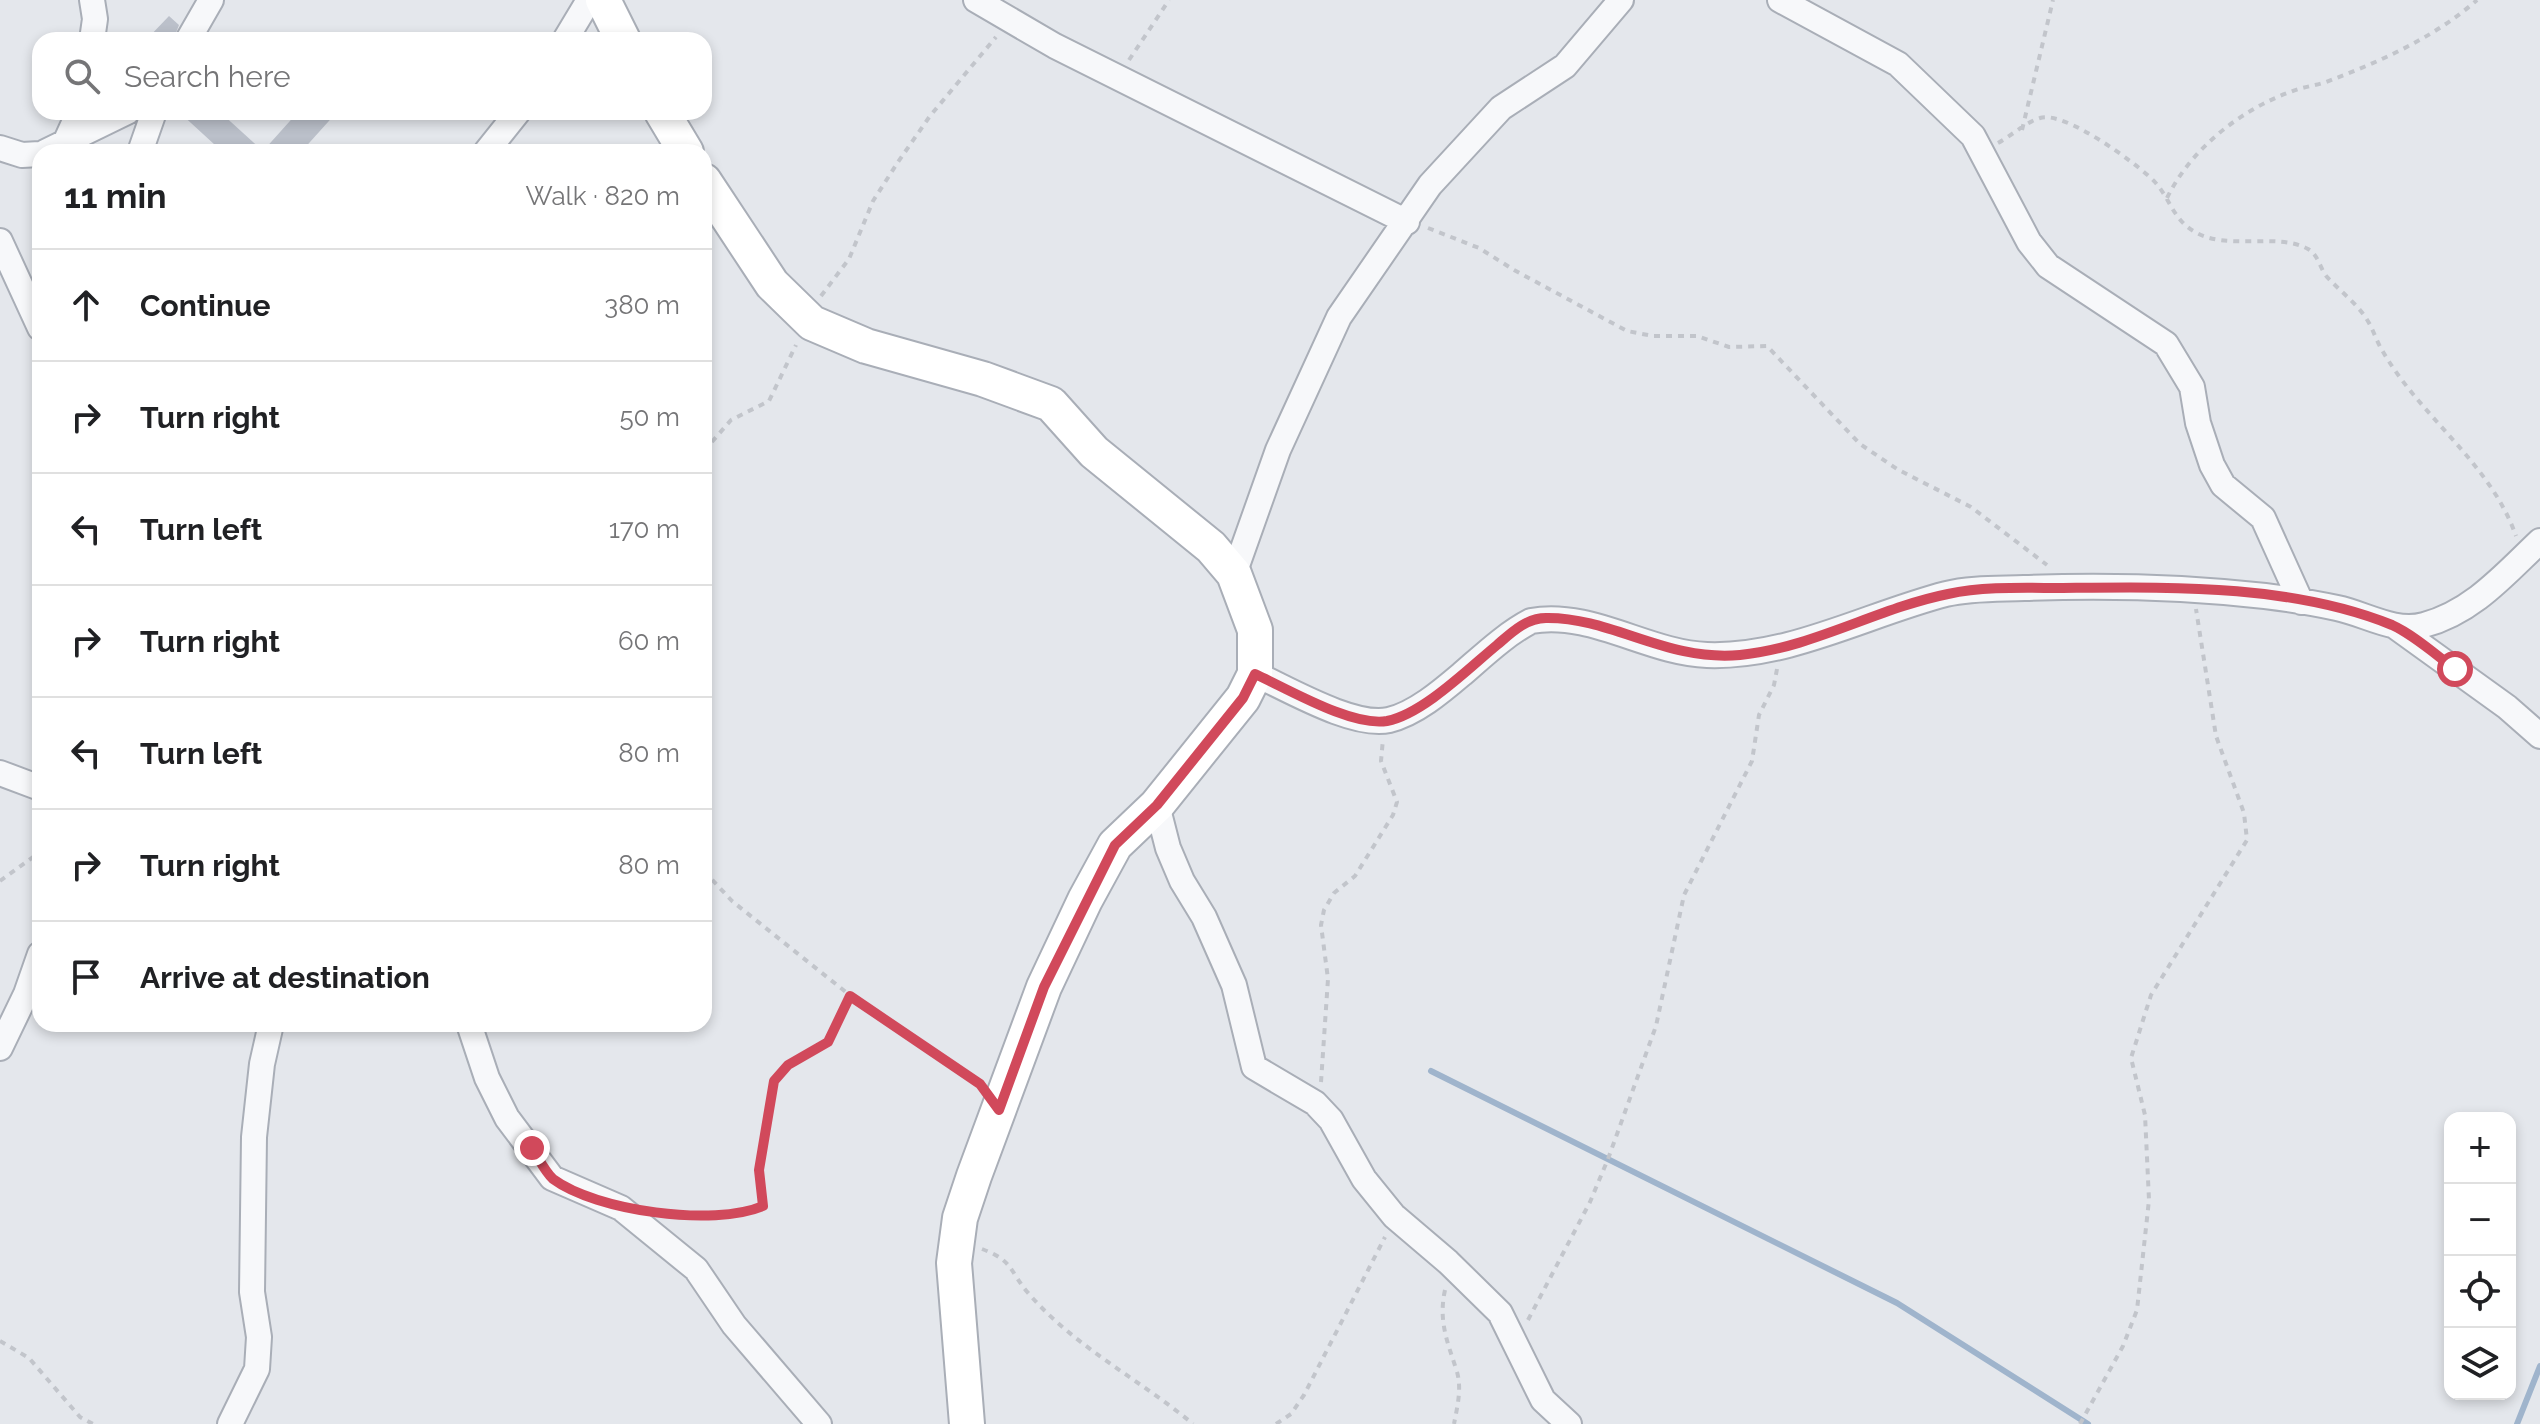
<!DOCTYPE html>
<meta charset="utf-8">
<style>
body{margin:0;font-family:Raleway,sans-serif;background:#f2f2f2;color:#202124}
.controls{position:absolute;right:24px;bottom:24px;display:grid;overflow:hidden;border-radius:16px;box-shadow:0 4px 12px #0003}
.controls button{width:72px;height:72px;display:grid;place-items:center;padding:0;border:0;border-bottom:2px solid #e0e0e0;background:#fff;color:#202124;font:40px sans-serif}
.stop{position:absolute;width:24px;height:24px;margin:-18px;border:6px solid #d1495b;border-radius:50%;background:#fff}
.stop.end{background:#d1495b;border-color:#fff;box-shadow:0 2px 8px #0008}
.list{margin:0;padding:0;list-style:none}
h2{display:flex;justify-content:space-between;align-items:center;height:104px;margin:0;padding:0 32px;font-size:34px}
h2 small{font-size:26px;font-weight:400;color:#757577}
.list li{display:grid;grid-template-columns:52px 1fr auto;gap:24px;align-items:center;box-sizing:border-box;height:112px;padding:0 32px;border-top:2px solid #e0e0e0}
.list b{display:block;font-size:30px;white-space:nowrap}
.list em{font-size:26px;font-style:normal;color:#757577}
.icon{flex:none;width:44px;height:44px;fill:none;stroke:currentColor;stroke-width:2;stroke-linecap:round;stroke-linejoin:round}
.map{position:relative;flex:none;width:2540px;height:1424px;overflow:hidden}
.search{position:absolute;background:#fff;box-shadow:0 4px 12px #0003;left:32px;top:32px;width:680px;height:88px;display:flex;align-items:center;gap:20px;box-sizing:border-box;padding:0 28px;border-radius:24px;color:#757577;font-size:30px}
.panel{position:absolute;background:#fff;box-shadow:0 4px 12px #0003;left:32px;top:144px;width:680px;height:888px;border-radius:24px}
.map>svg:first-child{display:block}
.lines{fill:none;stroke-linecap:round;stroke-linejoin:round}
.stream{stroke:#9fb4cc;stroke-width:6}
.building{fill:#bbc0ca}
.street-casing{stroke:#a9aeb7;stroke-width:28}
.secondary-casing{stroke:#a9aeb7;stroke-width:38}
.path{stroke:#c2c5cb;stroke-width:4;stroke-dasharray:6 6;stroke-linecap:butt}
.street{stroke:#f7f8fa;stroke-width:24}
.secondary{stroke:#fff;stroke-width:34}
.route{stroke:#d1495b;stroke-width:10}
</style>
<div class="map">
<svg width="2540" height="1424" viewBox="0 0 2540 1424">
<rect width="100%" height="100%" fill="#e4e7ec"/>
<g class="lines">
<path class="stream" d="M 1431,1071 L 1897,1303 L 2088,1424
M 2517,1424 L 2540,1366"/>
</g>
<path class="building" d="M 169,16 L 179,25 L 173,40 L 146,40 Z
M 179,112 L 220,112 L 263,151 L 298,112 L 337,112 L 301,152 L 207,152 L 215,145 Z"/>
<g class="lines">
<g class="street-casing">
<path id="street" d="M 92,0 L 95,19 L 92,40
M 976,0 L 1055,46 L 1407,222
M 1780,0 L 1898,64 L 1973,136 L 2029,242 L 2048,266 L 2166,344 L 2192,387 L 2198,423 L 2212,465 L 2223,485 L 2263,518 L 2301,602
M 188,40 L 211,0
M 565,40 L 589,0
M 64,145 L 79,112
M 0,148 L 22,155 L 40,154
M 45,152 L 127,112
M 140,152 L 154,112
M 486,152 L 518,112
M 0,241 L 40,328
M 1234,574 L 1278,450 L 1339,317 L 1430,185 L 1501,108 L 1565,66 L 1621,0
M 2396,627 L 2507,707 L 2540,736
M 1255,674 C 1288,689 1354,728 1389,720 C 1415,714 1442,691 1462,674 C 1484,655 1506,634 1531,621 C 1591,610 1648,653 1707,655 C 1789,658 1868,614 1946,594 C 1970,588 1999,589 2024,588 C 2104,585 2186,587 2265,596 C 2289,599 2314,603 2337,608 C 2366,614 2394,633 2424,625 C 2473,612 2505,574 2540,541
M 0,773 L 40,788
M 1157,805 L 1168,848 L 1182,881 L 1204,917 L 1234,985 L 1254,1067 L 1315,1103 L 1331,1120 L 1364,1179 L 1394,1216 L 1448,1262 L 1500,1313 L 1543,1400 L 1569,1424
M 469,1024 L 487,1078 L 507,1118 L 552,1178 L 621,1208 L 696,1269 L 734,1325 L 819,1424
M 0,1048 L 26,994 L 40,954
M 230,1424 L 257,1369 L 259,1337 L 252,1292 L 254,1137 L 262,1064 L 271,1024"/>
</g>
<g class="secondary-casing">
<path id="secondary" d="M 603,0 L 623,40
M 662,112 L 686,152
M 704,181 L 772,284 L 812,323 L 866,346 L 983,379 L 1051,404 L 1094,452 L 1211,547 L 1234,574 L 1255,630 L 1255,674 L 1243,698 L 1157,805 L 1115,845 L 1085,900 L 1044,987 L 974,1176 L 960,1218 L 954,1263 L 967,1424"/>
</g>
<path class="path" d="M 1129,60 L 1169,0
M 2022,130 L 2053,0
M 1998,143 C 2011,136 2026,122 2040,118 C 2064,110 2136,163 2154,181 C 2170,198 2173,220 2195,232 C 2227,251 2278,232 2308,249 C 2319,255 2320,270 2328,278 C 2342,293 2359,305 2369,323 C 2374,332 2377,342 2382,350 C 2420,417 2490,462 2516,536
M 2167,198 C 2191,149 2239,111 2290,92 C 2302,87 2314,86 2326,82 C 2379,62 2434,38 2477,0
M 1428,228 L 1479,248 L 1514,270 L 1627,331 L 1653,336 L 1697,336 L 1729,347 L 1767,346 L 1860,444 L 1897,469 L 1971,507 L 2047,565
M 821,296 L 849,259 L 873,201 L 898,162 L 930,116 L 996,37
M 704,451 L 731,420 L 769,401 L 796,345
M 704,871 L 732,901 L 867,1009 L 981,1086
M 0,881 L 40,852
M 1321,1082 L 1328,979 L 1321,925 L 1324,910 L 1334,893 L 1355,876 L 1393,815 L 1397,802 L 1381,761 L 1383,739
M 664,1213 L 736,1213 L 763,1206 L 759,1170 L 774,1081 L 788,1065 L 828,1042 L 850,996
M 982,1249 C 1014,1261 1009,1271 1029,1294 C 1075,1347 1139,1379 1193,1424
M 1445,1290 C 1438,1322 1448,1343 1457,1372 C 1462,1389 1457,1408 1454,1424
M 1528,1320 L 1590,1202 L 1608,1159 L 1656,1026 L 1684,895 L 1752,761 L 1759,715 L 1774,685 L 1777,669
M 0,1341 L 29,1358 L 80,1417 L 93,1424
M 1276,1424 L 1291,1414 L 1304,1395 L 1385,1237
M 2080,1424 L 2123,1346 L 2137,1310 L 2149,1200 L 2145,1115 L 2131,1058 L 2151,995 L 2247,840 L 2244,813 L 2216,736 L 2196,609"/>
<use href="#street" class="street"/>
<use href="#secondary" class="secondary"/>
</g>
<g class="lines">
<path class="route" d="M 532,1148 C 538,1157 545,1172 553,1179 C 596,1211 714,1227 763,1206 L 759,1170 L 774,1081 L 788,1065 L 828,1042 L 850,996 L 980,1084 L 999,1110 L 1044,987 L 1115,845 L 1157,805 L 1243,698 L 1255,674 C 1288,689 1352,727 1387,721 C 1423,714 1469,668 1497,645 C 1511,633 1526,618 1546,618 C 1612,617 1666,662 1740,655 C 1812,648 1878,608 1948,594 C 1985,586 2026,588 2063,588 C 2171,587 2291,584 2392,625 C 2414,635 2436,655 2455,669"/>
</g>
</svg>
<div class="controls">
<button>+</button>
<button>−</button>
<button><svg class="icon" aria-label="locate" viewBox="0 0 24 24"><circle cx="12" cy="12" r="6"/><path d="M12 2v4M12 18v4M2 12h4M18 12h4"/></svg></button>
<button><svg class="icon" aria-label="layers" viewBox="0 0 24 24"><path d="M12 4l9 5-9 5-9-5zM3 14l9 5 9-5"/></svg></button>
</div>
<div class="stop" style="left:2455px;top:669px"></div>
<div class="stop end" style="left:532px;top:1148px"></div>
<div class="search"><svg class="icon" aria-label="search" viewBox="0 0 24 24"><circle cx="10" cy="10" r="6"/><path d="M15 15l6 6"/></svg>Search here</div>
<section class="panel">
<h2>11 min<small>Walk · 820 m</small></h2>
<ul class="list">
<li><svg class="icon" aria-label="ahead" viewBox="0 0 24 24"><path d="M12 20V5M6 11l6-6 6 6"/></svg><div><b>Continue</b></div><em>380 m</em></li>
<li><svg class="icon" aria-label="right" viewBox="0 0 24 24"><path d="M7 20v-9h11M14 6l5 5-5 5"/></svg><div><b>Turn right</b></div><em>50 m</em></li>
<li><svg class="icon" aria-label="left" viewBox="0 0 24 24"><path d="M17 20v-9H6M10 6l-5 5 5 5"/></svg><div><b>Turn left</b></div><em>170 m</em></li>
<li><svg class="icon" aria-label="right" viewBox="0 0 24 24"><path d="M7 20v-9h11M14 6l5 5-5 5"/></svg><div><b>Turn right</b></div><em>60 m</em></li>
<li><svg class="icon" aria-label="left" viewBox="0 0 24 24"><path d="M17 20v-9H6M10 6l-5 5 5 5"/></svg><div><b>Turn left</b></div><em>80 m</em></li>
<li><svg class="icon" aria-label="right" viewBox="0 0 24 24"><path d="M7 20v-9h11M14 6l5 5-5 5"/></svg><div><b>Turn right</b></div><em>80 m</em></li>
<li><svg class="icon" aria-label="arrive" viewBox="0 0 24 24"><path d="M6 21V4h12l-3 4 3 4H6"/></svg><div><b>Arrive at destination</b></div></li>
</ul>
</section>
</div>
